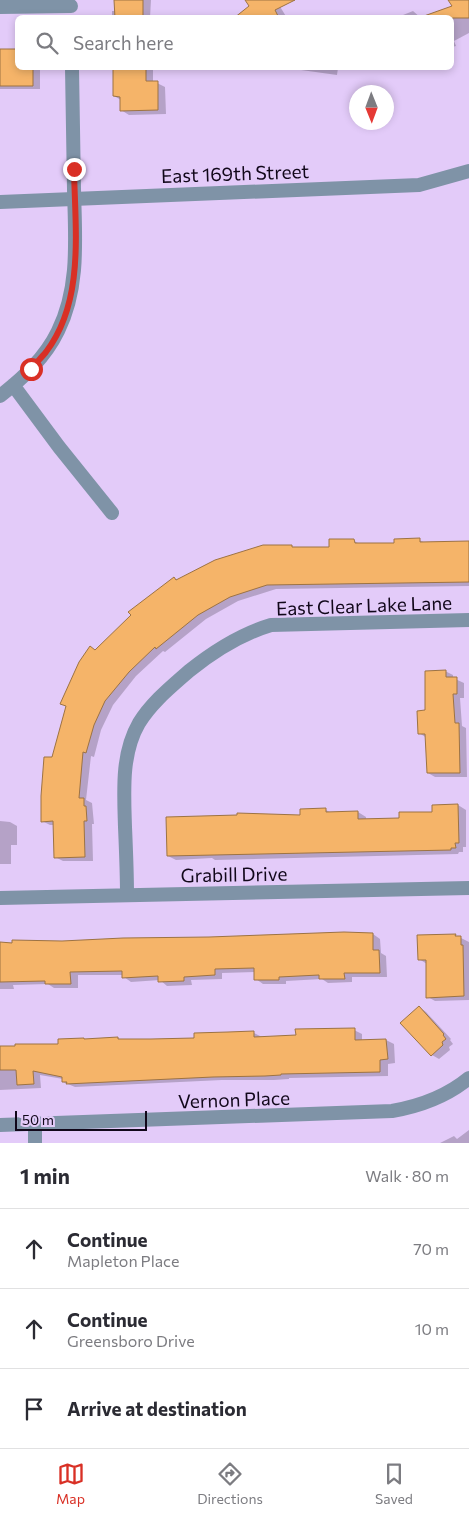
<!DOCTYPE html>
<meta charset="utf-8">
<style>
body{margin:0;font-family:Commissioner,sans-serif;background:#f7f7f7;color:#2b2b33}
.compass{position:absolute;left:349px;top:85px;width:45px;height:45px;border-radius:50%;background:#fff;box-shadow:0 2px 8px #0003;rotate:179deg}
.scale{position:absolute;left:15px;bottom:12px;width:132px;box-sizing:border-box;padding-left:5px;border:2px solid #11071a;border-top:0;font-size:14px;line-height:18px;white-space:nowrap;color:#11071a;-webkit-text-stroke:4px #e3cbf9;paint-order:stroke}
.stop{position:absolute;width:15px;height:15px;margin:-11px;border:4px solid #d93025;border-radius:50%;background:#fff}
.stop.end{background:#d93025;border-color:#fff;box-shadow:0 1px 5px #0008}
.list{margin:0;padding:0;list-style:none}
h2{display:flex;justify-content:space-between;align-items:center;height:65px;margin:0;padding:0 20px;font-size:21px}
h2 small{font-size:16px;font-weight:400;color:#7c7c81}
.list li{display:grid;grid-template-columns:32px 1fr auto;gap:15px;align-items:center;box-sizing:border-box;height:80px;padding:0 20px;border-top:1px solid #e1e1e2}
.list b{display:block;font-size:19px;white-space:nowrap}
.list p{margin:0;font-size:16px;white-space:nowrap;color:#7c7c81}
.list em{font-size:16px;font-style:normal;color:#7c7c81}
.icon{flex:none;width:28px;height:28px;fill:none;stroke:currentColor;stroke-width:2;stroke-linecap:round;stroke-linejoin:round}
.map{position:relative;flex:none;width:469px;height:1143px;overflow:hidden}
.search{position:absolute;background:#fff;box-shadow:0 2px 8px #0003;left:15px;right:15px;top:15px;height:55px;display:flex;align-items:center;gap:12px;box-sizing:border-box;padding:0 18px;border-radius:8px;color:#7c7c81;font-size:19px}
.sheet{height:305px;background:#fff}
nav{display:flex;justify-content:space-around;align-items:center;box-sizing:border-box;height:70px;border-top:1px solid #e1e1e2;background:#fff;font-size:14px;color:#7c7c81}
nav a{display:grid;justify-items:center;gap:2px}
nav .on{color:#d93025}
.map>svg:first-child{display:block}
.shadow{fill:#0003}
.building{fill:#f5b469;stroke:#9d7343}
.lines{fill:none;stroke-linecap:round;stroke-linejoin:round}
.minor{stroke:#7f93a7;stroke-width:14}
.tertiary{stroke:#7f93a7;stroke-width:14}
.route{stroke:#d93025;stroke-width:6}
.labels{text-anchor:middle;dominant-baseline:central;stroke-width:4;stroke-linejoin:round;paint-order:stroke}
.street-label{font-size:19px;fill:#11071a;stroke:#e3cbf9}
</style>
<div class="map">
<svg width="469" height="1143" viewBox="0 0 469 1143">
<rect width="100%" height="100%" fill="#e3cbf9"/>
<path class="shadow" d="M 116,0 L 151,0 L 150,18 L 112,18 L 112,11 L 116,11 Z
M 247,0 L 276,0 L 287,18 L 246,18 L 251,7 Z
M 449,0 L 469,0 L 469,33 L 454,41 L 456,46 L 452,47 L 452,18 L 422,18 L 454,6 Z
M 413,11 L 421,18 L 398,18 L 398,17 Z
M 0,50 L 18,68 L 40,68 L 40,89 L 0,89 Z
M 113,68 L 153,68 L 153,82 L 157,83 L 165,87 L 166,114 L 129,115 L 121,110 L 121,100 L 114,96 Z
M 296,68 L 338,68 L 337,75 L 301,70 Z
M 419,540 L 426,543 L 469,542 L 469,586 L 276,589 L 238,601 L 206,619 L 165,652 L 163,651 L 136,676 L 113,705 L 101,730 L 94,757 L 91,756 L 86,800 L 92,803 L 94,824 L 92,824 L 93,861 L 63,861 L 55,857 L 54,825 L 50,825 L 42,821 L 52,759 L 95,651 L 174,578 L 178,580 L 291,546 L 296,549 L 331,548 L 354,541 L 360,544 L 395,544 Z
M 445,671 L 453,675 L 453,678 L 464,683 L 464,698 L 460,698 L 462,726 L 466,728 L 467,777 L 435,777 L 428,773 L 427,738 L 419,733 L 426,712 Z
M 458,805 L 466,810 L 466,847 L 463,847 L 463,852 L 459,852 L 458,854 L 215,860 L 212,858 L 176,860 L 168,856 L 326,810 L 331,813 L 358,812 L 366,817 L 366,820 L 400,819 L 434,813 Z
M 0,821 L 10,822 L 17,826 L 17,845 L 11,845 L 11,864 L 0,864 Z
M 373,934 L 380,939 L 381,953 L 386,956 L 387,977 L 352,977 L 352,982 L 328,983 L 322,979 L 286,981 L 286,984 L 263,984 L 256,979 L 255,972 L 222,973 L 222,979 L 191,980 L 192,985 L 167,986 L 160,980 L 131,982 L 124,977 L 124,975 L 78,975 L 78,988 L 54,988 L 48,984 L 13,985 L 14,989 L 0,989 L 0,943 Z
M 455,935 L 469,942 L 469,1000 L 435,1001 L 428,997 L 427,964 L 419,959 Z
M 419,1007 L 426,1012 L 451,1039 L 450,1040 L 453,1044 L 449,1047 L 450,1050 L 439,1059 L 432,1055 Z
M 354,1030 L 362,1034 L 362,1041 L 386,1040 L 394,1044 L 395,1063 L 388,1064 L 388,1076 L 289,1078 L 289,1079 L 274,1080 L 222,1080 L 75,1087 L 63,1082 L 63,1079 L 40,1075 L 41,1088 L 0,1090 L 0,1047 L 60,1045 L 60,1040 L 118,1038 L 121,1040 L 195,1039 L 254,1033 L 262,1037 L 297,1037 Z
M 469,1130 L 469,1143 L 440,1143 L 454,1136 L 457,1139 Z"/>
<path class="building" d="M 114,0 L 143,0 L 143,18 L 115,18 Z
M 245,0 L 295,0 L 275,10 L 279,18 L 234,18 L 249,6 Z
M 448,0 L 469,0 L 469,18 L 424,18 L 424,16 L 452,6 Z
M 0,49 L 18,49 L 18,68 L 33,68 L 33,86 L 0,86 Z
M 113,68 L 146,68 L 146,81 L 158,81 L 158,110 L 120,111 L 120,97 L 113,96 Z
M 420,538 L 420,542 L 469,541 L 469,582 L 267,585 L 230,597 L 198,615 L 156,649 L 155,647 L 129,672 L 105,701 L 94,725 L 86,753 L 83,752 L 79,798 L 84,798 L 84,806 L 86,806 L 87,821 L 84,821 L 85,857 L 54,858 L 53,821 L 41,822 L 41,796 L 44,757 L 52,757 L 66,706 L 60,704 L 79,662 L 90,646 L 95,650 L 131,615 L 128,612 L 174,577 L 176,580 L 215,560 L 263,545 L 292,545 L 292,547 L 329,547 L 329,539 L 354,539 L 355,543 L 394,543 L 394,539 Z
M 446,670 L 446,677 L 457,677 L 457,694 L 453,694 L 455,723 L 459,723 L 460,773 L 427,773 L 425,734 L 418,734 L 417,711 L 425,710 L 425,671 Z
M 458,804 L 459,843 L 455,843 L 456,848 L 451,848 L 451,850 L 167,856 L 166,817 L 237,815 L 237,813 L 300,815 L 300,809 L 326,808 L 326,812 L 358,811 L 358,819 L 399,818 L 399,812 L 432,812 L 432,805 Z
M 344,932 L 373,933 L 373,950 L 379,950 L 380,973 L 344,973 L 345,979 L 319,979 L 319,975 L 279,977 L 279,980 L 254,980 L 254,968 L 215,969 L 215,975 L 184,977 L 184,981 L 158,982 L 158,976 L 122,978 L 122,971 L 70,972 L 71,984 L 45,984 L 45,981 L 0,982 L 0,942 L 12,943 L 12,940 L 62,941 L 123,938 L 209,937 Z
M 456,934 L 455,936 L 461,936 L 461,945 L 463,945 L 464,996 L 426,998 L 426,960 L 418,960 L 417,935 Z
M 419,1006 L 444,1034 L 443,1035 L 446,1039 L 442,1042 L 443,1045 L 431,1056 L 400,1023 Z
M 355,1028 L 355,1040 L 386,1039 L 388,1059 L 380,1060 L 380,1072 L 281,1074 L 281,1075 L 265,1076 L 213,1077 L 66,1084 L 67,1082 L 62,1082 L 62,1077 L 33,1071 L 34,1084 L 17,1085 L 16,1070 L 0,1070 L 0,1046 L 15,1046 L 15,1044 L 58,1044 L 58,1039 L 84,1038 L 84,1039 L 118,1037 L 118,1039 L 151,1039 L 194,1038 L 194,1033 L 228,1032 L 254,1031 L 254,1037 L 296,1035 L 295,1029 Z"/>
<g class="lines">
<path class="minor" d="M 0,7 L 71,6
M 13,385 L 59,447 L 112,513
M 0,396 C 23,378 45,358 58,331 C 80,287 75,237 74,189 C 73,149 73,108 72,68
M 127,895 C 127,872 126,850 125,827 C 124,792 121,754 139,723 C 152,702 171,687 189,671 C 214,651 241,634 271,625 L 469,620
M 0,898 L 469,888
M 35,1124 L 35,1143
M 0,1125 L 392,1111 C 421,1106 446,1097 469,1078"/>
<path class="tertiary" d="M 0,202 L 419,185 L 469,171"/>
</g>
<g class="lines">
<path class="route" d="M 31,369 C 36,363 41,358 46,352 C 85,301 75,229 74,169"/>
</g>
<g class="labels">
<g class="street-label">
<text transform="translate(235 173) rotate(-2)">East 169th Street</text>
<text transform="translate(364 605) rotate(-2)">East Clear Lake Lane</text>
<text transform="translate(234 874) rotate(-1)">Grabill Drive</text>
<text transform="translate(234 1099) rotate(-2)">Vernon Place</text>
</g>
</g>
</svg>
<svg class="compass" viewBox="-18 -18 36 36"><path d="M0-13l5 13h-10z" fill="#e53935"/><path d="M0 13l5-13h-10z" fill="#7c7c81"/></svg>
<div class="scale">50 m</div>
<div class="stop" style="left:31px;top:369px"></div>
<div class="stop end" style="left:74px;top:169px"></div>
<div class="search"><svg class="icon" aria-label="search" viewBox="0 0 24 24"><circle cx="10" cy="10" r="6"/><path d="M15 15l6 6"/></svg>Search here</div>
</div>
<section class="sheet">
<h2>1 min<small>Walk · 80 m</small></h2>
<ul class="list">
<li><svg class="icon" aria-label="ahead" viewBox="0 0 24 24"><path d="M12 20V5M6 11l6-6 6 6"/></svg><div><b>Continue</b><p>Mapleton Place</p></div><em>70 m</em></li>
<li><svg class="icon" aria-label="ahead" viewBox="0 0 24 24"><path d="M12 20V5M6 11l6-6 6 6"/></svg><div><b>Continue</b><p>Greensboro Drive</p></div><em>10 m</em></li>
<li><svg class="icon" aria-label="arrive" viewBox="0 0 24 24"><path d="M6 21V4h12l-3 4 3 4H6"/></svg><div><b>Arrive at destination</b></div></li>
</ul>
</section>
<nav>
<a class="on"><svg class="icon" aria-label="map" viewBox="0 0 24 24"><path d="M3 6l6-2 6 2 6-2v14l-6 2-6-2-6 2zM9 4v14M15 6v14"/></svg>Map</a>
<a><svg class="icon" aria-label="directions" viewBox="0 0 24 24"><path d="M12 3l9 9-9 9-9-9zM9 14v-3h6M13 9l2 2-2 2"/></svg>Directions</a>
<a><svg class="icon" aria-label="saved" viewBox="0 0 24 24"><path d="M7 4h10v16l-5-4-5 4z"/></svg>Saved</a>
</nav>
